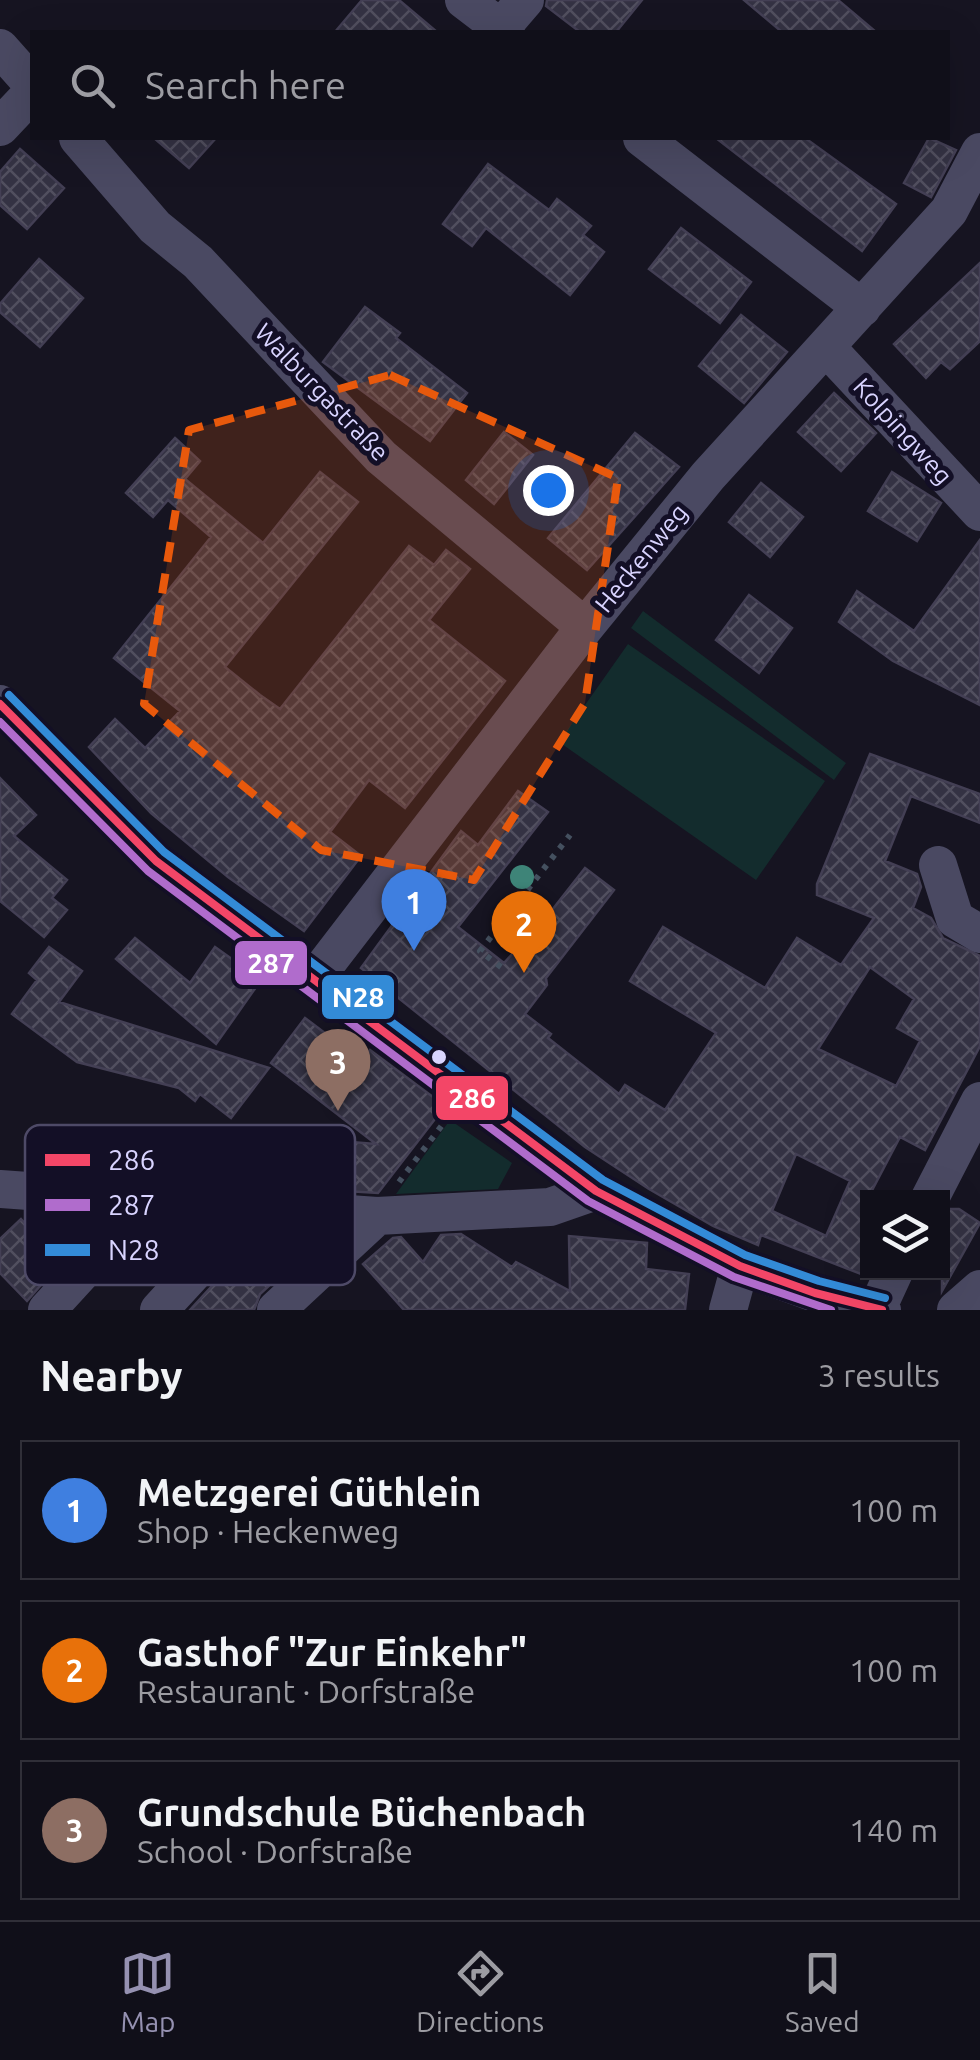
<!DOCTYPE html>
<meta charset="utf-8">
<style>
body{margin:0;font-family:Ubuntu,sans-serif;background:#191822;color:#f1f3f6}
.controls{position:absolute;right:30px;bottom:30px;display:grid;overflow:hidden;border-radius:0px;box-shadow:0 10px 40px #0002}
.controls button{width:90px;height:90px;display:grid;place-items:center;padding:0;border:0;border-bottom:2px solid #302f38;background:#100f19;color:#f1f3f6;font:50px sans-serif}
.you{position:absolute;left:548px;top:490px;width:35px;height:35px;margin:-25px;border:8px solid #fff;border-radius:50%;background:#1a73e8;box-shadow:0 0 0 15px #1a73e833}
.badge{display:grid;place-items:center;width:65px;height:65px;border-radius:50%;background:#9591b1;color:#fff;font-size:32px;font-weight:700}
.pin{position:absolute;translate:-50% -82px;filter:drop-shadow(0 2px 5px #0008)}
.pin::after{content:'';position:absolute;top:52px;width:35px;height:30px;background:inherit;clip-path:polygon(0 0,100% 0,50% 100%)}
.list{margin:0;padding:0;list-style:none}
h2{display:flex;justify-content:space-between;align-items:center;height:130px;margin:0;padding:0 40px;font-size:42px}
h2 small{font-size:32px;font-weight:400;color:#9c9ca2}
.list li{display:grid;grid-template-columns:65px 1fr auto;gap:30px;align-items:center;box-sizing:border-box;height:140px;margin:0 20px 20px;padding:0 20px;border:2px solid #302f38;border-radius:0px}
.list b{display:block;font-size:38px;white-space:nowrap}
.list p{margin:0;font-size:32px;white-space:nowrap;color:#9c9ca2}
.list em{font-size:32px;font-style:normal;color:#9c9ca2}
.icon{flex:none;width:55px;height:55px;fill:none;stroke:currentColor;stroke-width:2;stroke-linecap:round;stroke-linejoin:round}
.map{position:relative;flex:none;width:980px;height:1310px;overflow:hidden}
.search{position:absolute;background:#100f19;box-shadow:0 10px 40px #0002;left:30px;right:30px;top:30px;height:110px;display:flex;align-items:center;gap:25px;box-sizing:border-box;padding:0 35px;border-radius:0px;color:#9c9ca2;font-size:38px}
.sheet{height:610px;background:#100f19}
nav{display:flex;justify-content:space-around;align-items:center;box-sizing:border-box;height:140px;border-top:2px solid #302f38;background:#100f19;font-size:28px;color:#9c9ca2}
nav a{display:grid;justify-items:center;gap:5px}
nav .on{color:#9591b1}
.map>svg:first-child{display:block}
.green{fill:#132c2d}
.building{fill:url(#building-cross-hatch);stroke:#433f54;stroke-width:2.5;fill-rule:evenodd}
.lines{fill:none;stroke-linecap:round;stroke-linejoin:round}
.path{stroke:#44505f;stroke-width:6;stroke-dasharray:5 8;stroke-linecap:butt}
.minor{stroke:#4a4962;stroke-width:38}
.bus-1-casing{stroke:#130f26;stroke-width:15}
.bus-2-casing{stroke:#130f26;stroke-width:15}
.bus-3-casing{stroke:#130f26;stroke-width:15}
.bus-1{stroke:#f34667;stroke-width:8}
.bus-2{stroke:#b06ccc;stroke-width:8}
.bus-3{stroke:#338bd7;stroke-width:8}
.tree{fill:#3e8478}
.marked{fill:#e8590c;fill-opacity:0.2;stroke:#e8590c;stroke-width:8;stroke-dasharray:20 12;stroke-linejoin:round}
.bus-dot{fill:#d9d4ff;stroke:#130f26;stroke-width:4}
.labels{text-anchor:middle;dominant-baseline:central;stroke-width:10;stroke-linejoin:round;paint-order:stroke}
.street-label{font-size:25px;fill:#d9d4ff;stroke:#130f26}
.key{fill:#130f26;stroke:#4e4a67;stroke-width:2.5}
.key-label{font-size:28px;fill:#d9d4ff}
.line-badge{stroke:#130f26;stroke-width:4}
.badge-label{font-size:28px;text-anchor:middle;font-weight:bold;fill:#fff}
</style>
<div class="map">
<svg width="980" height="1310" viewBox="0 0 980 1310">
<defs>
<pattern id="building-cross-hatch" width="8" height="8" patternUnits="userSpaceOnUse" patternTransform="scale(2.5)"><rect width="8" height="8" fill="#343243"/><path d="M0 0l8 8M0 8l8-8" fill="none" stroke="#514f5f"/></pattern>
</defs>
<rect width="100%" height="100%" fill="#161421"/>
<path class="green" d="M 643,611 L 846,763 L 834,780 L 631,628 Z
M 628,644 L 825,781 L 756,880 L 559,742 Z
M 450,1120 L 512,1163 L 498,1189 L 396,1194 Z"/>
<path class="building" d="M 362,0 L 399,0 L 437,32 L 335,32 Z
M 547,0 L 642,0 L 616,32 L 580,32 L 546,6 Z
M 744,0 L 838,0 L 876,32 L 782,32 Z
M 154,138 L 216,138 L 189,168 Z
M 716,138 L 805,138 L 896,204 L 862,251 Z
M 929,138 L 956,150 L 931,197 L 904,183 Z
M 20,149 L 64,188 L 27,229 L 0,205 L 0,172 Z
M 488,164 L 549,210 L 557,199 L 591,226 L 583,235 L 604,252 L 570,295 L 486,228 L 472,246 L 443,224 Z
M 681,228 L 751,282 L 720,323 L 649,269 Z
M 39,259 L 83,298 L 40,347 L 0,312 L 0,304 Z
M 980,263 L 980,341 L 950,369 L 941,362 L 926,378 L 894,344 Z
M 365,307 L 400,333 L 396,338 L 467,393 L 430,441 L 323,362 Z
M 741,315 L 787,352 L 744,403 L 699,366 Z
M 834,393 L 876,433 L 841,471 L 798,432 Z
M 504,432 L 533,455 L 494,504 L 466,480 Z
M 635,433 L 679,467 L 587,570 L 548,538 Z
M 175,438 L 200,461 L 185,479 L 263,543 L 320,472 L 358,502 L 225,667 L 260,695 L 280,709 L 409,546 L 434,565 L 446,550 L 470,569 L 429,620 L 505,681 L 405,808 L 369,780 L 330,832 L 361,856 L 304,931 L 228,877 L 151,813 L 89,747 L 115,719 L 145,748 L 180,711 L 114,658 L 211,537 L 168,500 L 153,517 L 126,493 Z
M 892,472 L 941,503 L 917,541 L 868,511 Z
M 761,483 L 803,517 L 770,557 L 729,522 Z
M 980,540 L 980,705 L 893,661 L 839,622 L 857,591 L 914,631 Z
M 749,595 L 792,628 L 759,673 L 716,640 Z
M 870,754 L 980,794 L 980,823 L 911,796 L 885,861 L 917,874 L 921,887 L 913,908 L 931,918 L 943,938 L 980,956 L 980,1046 L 925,1150 L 900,1137 L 868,1198 L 868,1262 L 861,1274 L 761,1235 L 758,1245 L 713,1226 L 649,1189 L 585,1147 L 361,968 L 461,831 L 478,845 L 518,791 L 548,812 L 458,927 L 504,963 L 513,953 L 516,956 L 585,868 L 614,890 L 546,978 L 547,985 L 525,1014 L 551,1034 L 548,1038 L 619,1094 L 625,1085 L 665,1110 L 716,1033 L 630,981 L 663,927 L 765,988 L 797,938 L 841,965 L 874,918 L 817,895 L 817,884 ZM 870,967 L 914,999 L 897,1028 L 920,1041 L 896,1086 L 818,1049 ZM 796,1154 L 850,1181 L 826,1236 L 772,1211 Z
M 0,778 L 36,815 L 14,836 L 67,880 L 52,898 L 67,910 L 44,937 L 0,901 Z
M 135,938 L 190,983 L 215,947 L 261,980 L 216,1044 L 116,959 Z
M 49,947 L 82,971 L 59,1002 L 269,1068 L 231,1118 L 200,1094 L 195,1101 L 179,1088 L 77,1062 L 12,1014 L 37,980 L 29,973 Z
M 305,1018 L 362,1061 L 370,1050 L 445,1106 L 378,1193 L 297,1188 L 281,1169 L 300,1170 L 252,1134 L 376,1144 L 271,1063 Z
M 949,1209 L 959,1209 L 980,1223 L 942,1291 L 942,1220 Z
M 21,1219 L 61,1262 L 27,1301 L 0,1273 L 0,1239 Z
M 461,1234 L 512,1267 L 516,1262 L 570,1291 L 569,1236 L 647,1243 L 646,1269 L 689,1274 L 685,1310 L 404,1310 L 363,1264 L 393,1238 L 401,1237 L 423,1262 L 441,1235 Z
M 255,1239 L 285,1271 L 260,1294 L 254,1310 L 190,1310 Z"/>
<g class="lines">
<path class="path" d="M 501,967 L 480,951 L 570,835
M 399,1182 L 446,1120"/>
<path class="minor" d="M 464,0 L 506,32
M 501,28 L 525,0
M 0,48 L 32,84
M 0,127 L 32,93
M 78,138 L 155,227 L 198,262 L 381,457 L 585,627
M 642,138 L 862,308
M 827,348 L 980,512
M 0,704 L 156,861 L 596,1191 L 740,1266 L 815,1293 L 882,1310
M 938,865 L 955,919 L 980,934
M 316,977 L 585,627 L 708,476 L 949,211 L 980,152
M 0,1189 L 377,1216 L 550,1207 L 596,1191
M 930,1198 L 980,1101
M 877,1309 L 894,1272
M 47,1310 L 145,1203
M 159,1310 L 252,1209
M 276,1310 L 377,1216
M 728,1310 L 740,1266
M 956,1310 L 980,1289"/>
<g class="bus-1-casing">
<path id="bus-1" d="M 0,704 L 156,861 L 596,1191 L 740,1266 L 815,1293 L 882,1310"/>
</g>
<g class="bus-2-casing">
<path id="bus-2" d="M 0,722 L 148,871 L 588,1201 L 734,1277 L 831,1310"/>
</g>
<g class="bus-3-casing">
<path id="bus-3" d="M 9,695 L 164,852 L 603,1180 L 745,1255 L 819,1281 L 885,1298"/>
</g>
<use href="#bus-1" class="bus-1"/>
<use href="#bus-2" class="bus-2"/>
<use href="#bus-3" class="bus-3"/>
</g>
<circle class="tree" cx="522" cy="877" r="12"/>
<path class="marked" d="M 390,375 L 618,478 L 585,703 L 474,880 L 321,850 L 144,704 L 189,430 Z"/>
<circle class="bus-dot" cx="439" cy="1057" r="9"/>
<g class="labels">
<g class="street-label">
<text transform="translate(322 392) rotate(46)">Walburgastraße</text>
<text transform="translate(903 431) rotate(48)">Kolpingweg</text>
<text transform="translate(641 558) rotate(-51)">Heckenweg</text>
</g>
</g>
<rect x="25" y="1125" width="330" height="160" rx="15" class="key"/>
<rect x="45" y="1154" width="45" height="12" fill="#f34667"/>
<rect x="45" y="1199" width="45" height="12" fill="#b06ccc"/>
<rect x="45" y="1244" width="45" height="12" fill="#338bd7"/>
<g class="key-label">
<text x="108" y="1170">286</text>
<text x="108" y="1215">287</text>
<text x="108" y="1260">N28</text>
</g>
<g class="line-badge">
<rect x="233" y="939" width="76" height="48" rx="10" fill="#b06ccc"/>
<rect x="320" y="973" width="76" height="48" rx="10" fill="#338bd7"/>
<rect x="434" y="1074" width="76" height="48" rx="10" fill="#f34667"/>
</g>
<g class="badge-label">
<text x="271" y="973">287</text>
<text x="358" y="1007">N28</text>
<text x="472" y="1108">286</text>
</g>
</svg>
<div class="controls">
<button><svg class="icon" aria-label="layers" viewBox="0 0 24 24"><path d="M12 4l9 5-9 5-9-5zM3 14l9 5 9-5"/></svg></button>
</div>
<div class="you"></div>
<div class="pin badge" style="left:414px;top:951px;background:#3f7fe0">1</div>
<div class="pin badge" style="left:524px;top:973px;background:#e8710a">2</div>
<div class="pin badge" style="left:338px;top:1111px;background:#8d6e63">3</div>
<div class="search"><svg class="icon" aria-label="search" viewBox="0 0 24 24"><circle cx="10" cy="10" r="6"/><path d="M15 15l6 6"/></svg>Search here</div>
</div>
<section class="sheet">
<h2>Nearby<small>3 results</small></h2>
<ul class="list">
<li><span class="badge" style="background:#3f7fe0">1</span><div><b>Metzgerei Güthlein</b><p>Shop · Heckenweg</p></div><em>100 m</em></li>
<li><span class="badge" style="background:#e8710a">2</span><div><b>Gasthof &quot;Zur Einkehr&quot;</b><p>Restaurant · Dorfstraße</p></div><em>100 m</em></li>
<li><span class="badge" style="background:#8d6e63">3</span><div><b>Grundschule Büchenbach</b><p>School · Dorfstraße</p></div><em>140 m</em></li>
</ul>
</section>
<nav>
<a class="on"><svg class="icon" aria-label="map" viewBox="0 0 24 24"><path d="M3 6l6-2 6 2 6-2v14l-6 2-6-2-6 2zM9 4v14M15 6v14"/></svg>Map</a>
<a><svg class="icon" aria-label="directions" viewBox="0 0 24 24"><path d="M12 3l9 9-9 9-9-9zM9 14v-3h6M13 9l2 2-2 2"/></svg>Directions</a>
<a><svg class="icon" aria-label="saved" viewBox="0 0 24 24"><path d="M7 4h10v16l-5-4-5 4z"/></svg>Saved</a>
</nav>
